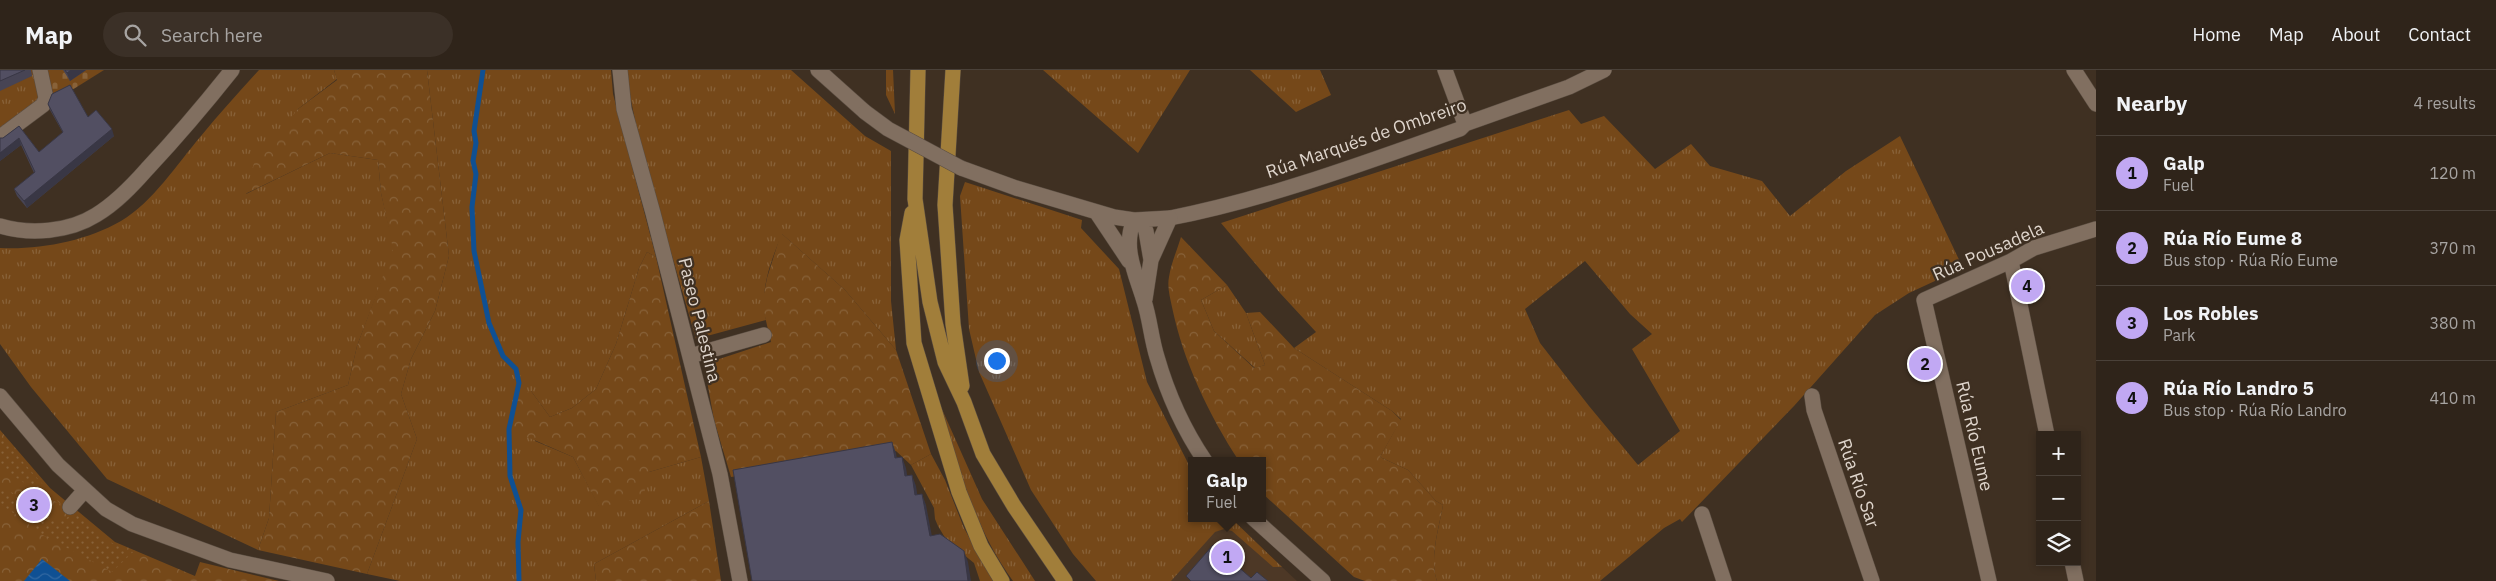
<!DOCTYPE html>
<meta charset="utf-8">
<style>
body{margin:0;font-family:"IBM Plex Sans",sans-serif;background:#3b3027;color:#f1f3f6}
.controls{position:absolute;right:15px;bottom:15px;display:grid;overflow:hidden;border-radius:0px;box-shadow:0 2px 8px #0003}
.controls button{width:45px;height:45px;display:grid;place-items:center;padding:0;border:0;border-bottom:1px solid #4a4139;background:#2f241a;color:#f1f3f6;font:25px sans-serif}
.you{position:absolute;left:996px;top:290px;width:18px;height:18px;margin:-12px;border:4px solid #fff;border-radius:50%;background:#1a73e8;box-shadow:0 0 0 8px #1a73e833}
.badge{display:grid;place-items:center;width:32px;height:32px;border-radius:50%;background:#c1a8f3;color:#111;font-size:16px;font-weight:700}
.pin{position:absolute;translate:-50% -50%;border:2px solid #fff;box-shadow:0 1px 5px #0006}
.popup{position:absolute;left:1188px;top:387px;width:78px;height:65px;box-sizing:border-box;display:grid;place-content:center;border-radius:0px;background:#2f241a;filter:drop-shadow(0 1px 4px #0005);font-size:16px;white-space:nowrap;color:#a7a4a2}
.popup b{font-size:19px;color:#f1f3f6}
.popup::after{content:'';position:absolute;left:50%;top:100%;margin-left:-10px;border:10px solid transparent;border-top-color:#2f241a}
.list{margin:0;padding:0;list-style:none}
h2{display:flex;justify-content:space-between;align-items:center;height:65px;margin:0;padding:0 20px;font-size:21px}
h2 small{font-size:16px;font-weight:400;color:#a7a4a2}
.list li{display:grid;grid-template-columns:32px 1fr auto;gap:15px;align-items:center;box-sizing:border-box;height:75px;padding:0 20px;border-top:1px solid #4a4139}
.list b{display:block;font-size:19px;white-space:nowrap}
.list p{margin:0;font-size:16px;white-space:nowrap;color:#a7a4a2}
.list em{font-size:16px;font-style:normal;color:#a7a4a2}
.icon{flex:none;width:28px;height:28px;fill:none;stroke:currentColor;stroke-width:2;stroke-linecap:round;stroke-linejoin:round}
.map{position:relative;flex:none;width:2096px;height:511px;overflow:hidden}
header{display:flex;align-items:center;gap:30px;box-sizing:border-box;height:70px;padding:0 25px;background:#2f241a;border-bottom:1px solid #4a4139}
header strong{font-size:24px}
nav{display:flex;gap:28px;margin-inline-start:auto;font-size:18px}
.search{width:350px;height:45px;background:#3b3027;display:flex;align-items:center;gap:12px;box-sizing:border-box;padding:0 18px;border-radius:28px;color:#a7a4a2;font-size:19px}
main{display:flex}
aside{flex:1;background:#2f241a}
.map>svg:first-child{display:block}
.built{fill:#4d3826}
.grass{fill:url(#grass-tufts);fill-rule:evenodd}
.forest{fill:url(#forest-crowns)}
.cemetery{fill:url(#cemetery-stones)}
.garden{fill:url(#garden-dots)}
.water{fill:url(#water-waves)}
.lines{fill:none;stroke-linecap:round;stroke-linejoin:round}
.stream{stroke:#0f5093;stroke-width:5}
.minor-casing{stroke:#5a4d41;stroke-width:16}
.tertiary-casing{stroke:#5a4d41;stroke-width:16}
.trunk-casing{stroke:#5a4d41;stroke-width:16}
.minor{stroke:#816f60;stroke-width:15}
.tertiary{stroke:#816f60;stroke-width:15}
.trunk{stroke:#a17e3a;stroke-width:15}
.tertiary-bridge-casing{stroke:#5a4d41;stroke-width:16;stroke-linecap:butt}
.tertiary-bridge{stroke:#816f60;stroke-width:15}
.wall{fill:#474454}
.shaded-wall{fill:#393745}
.building{fill:#524f62;stroke:#393745}
.labels{text-anchor:middle;dominant-baseline:central;stroke-width:4.5;stroke-linejoin:round;paint-order:stroke}
.street-label{font-size:18px;fill:#dfd5cc;stroke:#3f3022}
</style>
<header>
<strong>Map</strong>
<div class="search"><svg class="icon" aria-label="search" viewBox="0 0 24 24"><circle cx="10" cy="10" r="6"/><path d="M15 15l6 6"/></svg>Search here</div>
<nav><a>Home</a><a>Map</a><a>About</a><a>Contact</a></nav>
</header>
<main>
<div class="map">
<svg width="2096" height="511" viewBox="0 0 2096 511">
<defs>
<pattern id="grass-tufts" width="24" height="20" patternUnits="userSpaceOnUse" patternTransform="scale(1.25)"><rect width="24" height="20" fill="#754819"/><path d="M3 7l-1-3M5 7V3M7 7l1-3M15 17l-1-3M17 17v-4M19 17l1-3" fill="none" stroke="#886239"/></pattern>
<pattern id="forest-crowns" width="20" height="18" patternUnits="userSpaceOnUse" patternTransform="scale(1.25)"><rect width="20" height="18" fill="#754819"/><path d="M2 6a3 3 0 1 1 6 0M12 15a3 3 0 1 1 6 0" fill="none" stroke="#886239"/></pattern>
<pattern id="cemetery-stones" width="16" height="16" patternUnits="userSpaceOnUse" patternTransform="scale(1.25)"><rect width="16" height="16" fill="#754819"/><path d="M2 7V4a2 2 0 0 1 4 0v3zM10 15v-3a2 2 0 0 1 4 0v3z" fill="#886239"/></pattern>
<pattern id="garden-dots" width="8" height="8" patternUnits="userSpaceOnUse" patternTransform="scale(1.25)"><rect width="8" height="8" fill="#754819"/><path d="M2 2h.1M6 6h.1" fill="none" stroke="#886239" stroke-width="1.8" stroke-linecap="round"/></pattern>
<pattern id="water-waves" width="16" height="10" patternUnits="userSpaceOnUse" patternTransform="scale(1.25)"><rect width="16" height="10" fill="#0f5093"/><path d="M0 5q4-4 8 0t8 0" fill="none" stroke="#3268a1"/></pattern>
</defs>
<rect width="100%" height="100%" fill="#3f3022"/>
<path class="built" d="M 1235,453 L 1297,511 L 1166,511 L 1201,460 Z"/>
<path class="grass" d="M 0,0 L 37,0 L 40,29 L 0,62 Z
M 259,0 L 334,0 L 337,9 L 298,39 L 246,124 L 330,83 L 378,90 L 381,123 L 394,179 L 357,276 L 348,315 L 276,342 L 269,448 L 258,480 L 107,409 L 31,317 L 0,274 L 0,178 C 40,180 86,171 121,151 C 153,132 177,94 201,66 C 220,43 239,22 259,0 Z
M 427,0 L 611,0 L 613,24 L 656,187 L 647,182 L 639,198 L 616,274 L 596,319 L 572,338 L 550,347 L 531,321 L 535,371 L 573,387 L 599,436 L 649,402 L 701,387 L 709,431 L 594,494 L 596,511 L 400,511 L 367,504 L 417,369 L 401,324 L 411,289 L 435,241 L 449,186 Z
M 625,0 L 791,0 L 865,66 L 891,81 L 891,231 L 896,280 L 845,220 L 782,164 C 771,190 759,222 766,250 L 696,269 L 640,75 Z
M 886,0 L 893,0 L 895,44 L 886,25 Z
M 1043,0 L 1190,0 L 1138,83 Z
M 1250,0 L 1320,0 L 1331,25 L 1296,42 Z
M 1569,40 L 1581,54 L 1604,46 L 1655,99 L 1691,74 L 1710,96 L 1762,111 L 1790,146 L 1846,101 L 1900,66 L 1963,198 L 1909,223 L 1875,245 L 1794,336 L 1682,452 L 1680,449 L 1664,458 L 1600,511 L 1437,511 C 1429,489 1439,458 1443,435 L 1436,431 L 1408,400 L 1380,387 L 1401,349 L 1392,341 L 1294,278 L 1316,262 L 1280,223 L 1221,153 ZM 1585,191 L 1630,244 L 1652,264 L 1632,279 L 1680,361 L 1638,395 L 1589,336 L 1540,273 L 1525,239 Z
M 965,112 L 1082,150 L 1081,158 L 1119,199 L 1147,312 L 1192,401 L 1192,448 L 1231,448 L 1282,497 L 1273,497 L 1232,461 L 1224,459 L 1215,462 L 1171,511 L 1096,511 L 1073,484 L 1031,420 L 979,302 L 969,259 L 960,126 Z
M 1227,215 L 1246,243 L 1265,295 L 1255,298 L 1214,261 L 1201,230 Z
M 937,328 L 982,429 L 1035,511 L 1013,511 C 974,458 956,390 937,328 Z
M 931,384 L 945,410 L 964,458 L 993,511 L 980,511 L 974,493 L 947,471 L 938,456 L 935,449 L 934,438 L 911,395 Z"/>
<path class="forest" d="M 334,0 L 427,0 L 449,186 L 435,241 L 411,289 L 401,324 L 417,369 L 367,504 L 258,480 L 269,448 L 276,342 L 348,315 L 357,276 L 393,179 L 381,123 L 378,90 L 330,83 L 245,124 L 254,93 L 298,39 L 337,10 Z
M 781,163 L 845,220 L 896,280 L 931,384 L 911,395 L 896,381 L 731,407 L 714,350 L 704,294 L 771,272 L 762,234 L 767,208 Z
M 1181,167 L 1227,215 L 1201,230 L 1214,261 L 1254,298 L 1265,295 L 1246,243 L 1260,242 L 1294,278 L 1392,341 L 1401,350 L 1380,387 L 1408,400 L 1436,431 L 1443,435 C 1439,458 1429,488 1437,511 L 1365,511 L 1354,507 L 1262,423 L 1262,391 L 1239,391 C 1209,345 1183,291 1172,237 C 1170,227 1167,217 1169,207 C 1171,194 1177,180 1181,167 Z
M 647,182 L 656,187 L 701,387 L 649,402 L 643,428 L 599,437 L 573,387 L 509,359 L 517,328 L 531,321 L 550,347 L 572,338 L 596,319 L 616,274 L 639,198 Z
M 0,360 L 50,418 L 115,472 L 195,506 L 200,492 L 279,511 L 0,511 Z
M 709,431 L 721,511 L 596,511 L 594,494 Z"/>
<path class="cemetery" d="M 44,0 L 104,0 L 56,30 Z"/>
<path class="garden" d="M 0,366 L 61,435 L 0,398 Z
M 0,415 L 54,449 C 63,452 67,449 73,442 L 112,473 L 133,482 L 112,502 L 39,463 L 21,448 L 0,434 Z"/>
<path class="water" d="M 42,489 L 70,511 L 24,511 Z"/>
<g class="lines">
<path class="stream" d="M 483,0 L 474,61 L 476,73 L 473,91 L 476,104 L 472,137 L 474,181 L 489,253 L 503,286 L 516,299 L 519,313 L 509,359 L 510,406 L 521,440 L 518,472 L 519,511"/>
<g class="minor-casing">
<path id="minor" d="M 620,0 L 624,39 L 653,143 L 720,404 L 740,511
M 1445,0 L 1465,54
M 2074,0 L 2096,34
M 0,67 L 43,35 L 46,28 L 40,0
M 1170,148 C 1268,129 1367,92 1460,59 L 1465,54 L 1569,17 L 1604,0
M 2011,191 L 2047,365
M 690,286 L 764,265
M 0,326 L 58,395 L 106,439 L 132,454 L 230,490 L 327,511
M 1812,326 L 1814,340 L 1872,511
M 70,437 L 85,420
M 1702,444 L 1724,511
M 2072,492 L 2076,511
M 1989,511 L 1924,230 L 2011,191 L 2034,178 L 2096,159"/>
</g>
<g class="tertiary-casing">
<path id="tertiary" d="M 818,0 L 865,42
M 961,98 L 1016,118 L 1114,147 L 1134,150 L 1170,148
M 1097,143 L 1129,191
M 1134,150 C 1122,178 1136,204 1144,231 C 1150,249 1151,268 1157,287 C 1167,322 1184,360 1205,391
M 1141,150 L 1146,161 L 1151,190
M 0,156 C 30,165 69,162 96,145 C 116,133 132,116 147,99 C 177,67 205,34 232,0
M 1145,229 L 1151,190 L 1170,148
M 1253,448 L 1323,511"/>
</g>
<g class="trunk-casing">
<path id="trunk" d="M 918,0 L 915,129 L 930,232 L 945,292 L 964,332 L 983,384 L 1014,436 L 1065,511
M 953,0 L 945,135 L 953,254 L 962,316
M 912,143 L 907,170 L 914,273 L 959,422 L 981,476 L 1002,511"/>
</g>
<use href="#minor" class="minor"/>
<use href="#tertiary" class="tertiary"/>
<use href="#trunk" class="trunk"/>
<g class="tertiary-bridge-casing">
<path id="tertiary-bridge" d="M 865,42 L 888,59 L 961,98"/>
</g>
<use href="#tertiary-bridge" class="tertiary-bridge"/>
</g>
<path class="wall" d="M 0,0 L 31,0 L 32,6 L 0,21 Z
M 63,0 L 86,0 L 70,11 Z
M 48,34 L 88,47 L 114,66 L 27,138 L 17,126 L 14,119 L 34,103 L 21,75 L 0,91 L 0,68 L 3,68 L 19,56 L 39,82 L 63,63 L 50,40 Z"/>
<path class="shaded-wall" d="M 71,0 L 86,0 L 70,11 L 67,3 Z
M 112,59 L 114,66 L 27,138 L 24,131 Z
M 19,68 L 21,75 L 0,91 L 0,83 Z
M 892,372 L 896,383 L 899,399 L 895,388 Z
M 902,387 L 906,398 L 909,417 L 905,406 Z
M 912,405 L 916,416 L 919,436 L 915,425 Z
M 922,424 L 926,435 L 934,477 L 930,466 Z
M 964,481 L 968,492 L 971,511 L 968,511 Z"/>
<path class="building" d="M 0,0 L 25,0 L 0,11 Z
M 65,0 L 71,0 L 67,3 Z
M 70,15 L 88,47 L 96,40 L 112,59 L 24,131 L 14,119 L 35,102 L 19,68 L 0,83 L 0,68 L 3,68 L 19,56 L 39,82 L 63,62 L 48,34 L 52,24 Z
M 892,372 L 895,388 L 902,387 L 905,406 L 912,405 L 915,425 L 922,424 L 930,466 L 940,464 L 964,481 L 968,511 L 752,511 L 733,400 Z
M 1213,475 L 1251,508 L 1257,502 L 1268,511 L 1191,511 L 1186,506 Z"/>
<g class="labels">
<g class="street-label">
<text transform="translate(1366 68) rotate(-19)">Rúa Marqués de Ombreiro</text>
<text transform="translate(1988 181) rotate(-24)">Rúa Pousadela</text>
<text transform="translate(700 250) rotate(76)">Paseo Palestina</text>
<text transform="translate(1975 366) rotate(77)">Rúa Río Eume</text>
<text transform="translate(1859 413) rotate(71)">Rúa Río Sar</text>
</g>
</g>
</svg>
<div class="controls">
<button>+</button>
<button>−</button>
<button><svg class="icon" aria-label="layers" viewBox="0 0 24 24"><path d="M12 4l9 5-9 5-9-5zM3 14l9 5 9-5"/></svg></button>
</div>
<div class="you"></div>
<div class="pin badge" style="left:1227px;top:487px">1</div>
<div class="popup"><b>Galp</b>Fuel</div>
<div class="pin badge" style="left:1925px;top:294px">2</div>
<div class="pin badge" style="left:34px;top:435px">3</div>
<div class="pin badge" style="left:2027px;top:216px">4</div>
</div>
<aside>
<h2>Nearby<small>4 results</small></h2>
<ul class="list">
<li><span class="badge">1</span><div><b>Galp</b><p>Fuel</p></div><em>120 m</em></li>
<li><span class="badge">2</span><div><b>Rúa Río Eume 8</b><p>Bus stop · Rúa Río Eume</p></div><em>370 m</em></li>
<li><span class="badge">3</span><div><b>Los Robles</b><p>Park</p></div><em>380 m</em></li>
<li><span class="badge">4</span><div><b>Rúa Río Landro 5</b><p>Bus stop · Rúa Río Landro</p></div><em>410 m</em></li>
</ul>
</aside>
</main>
